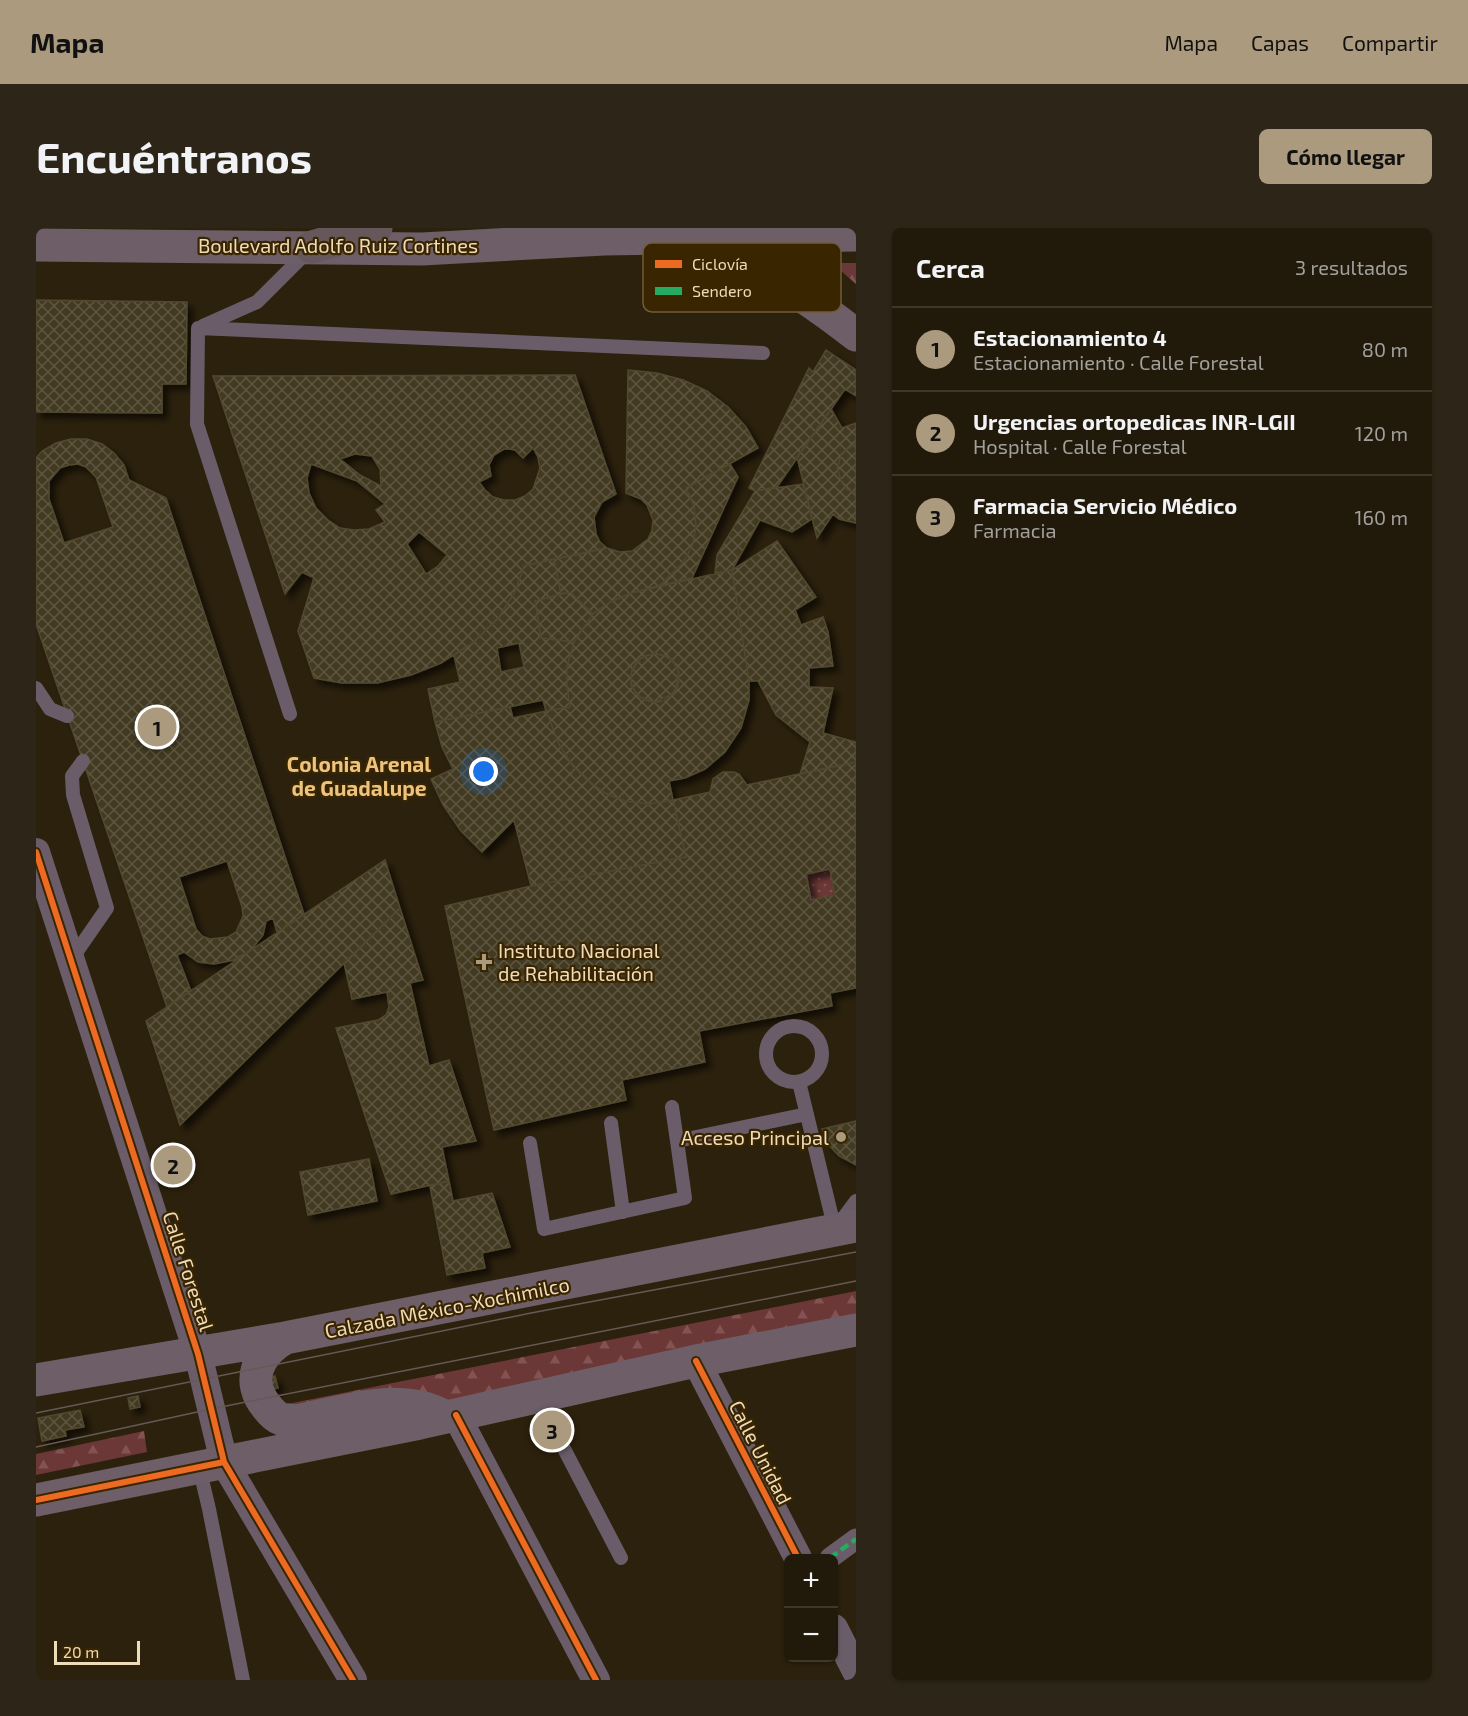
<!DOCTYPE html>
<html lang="es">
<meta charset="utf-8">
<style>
body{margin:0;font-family:"Exo 2",sans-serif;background:#2d2618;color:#f1f3f6}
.controls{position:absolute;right:18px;bottom:18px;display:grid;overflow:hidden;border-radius:9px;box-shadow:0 2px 4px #0004}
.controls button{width:54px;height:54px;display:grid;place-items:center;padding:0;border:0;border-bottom:2px solid #3e382b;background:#21190a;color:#f1f3f6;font:30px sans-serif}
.scale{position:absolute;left:18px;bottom:15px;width:86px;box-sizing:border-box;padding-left:6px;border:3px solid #f0dbb9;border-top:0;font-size:16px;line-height:21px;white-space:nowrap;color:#f0dbb9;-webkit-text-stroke:4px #392500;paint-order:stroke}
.you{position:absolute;left:448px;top:544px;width:21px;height:21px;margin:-15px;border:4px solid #fff;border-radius:50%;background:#1a73e8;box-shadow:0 0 0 9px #1a73e833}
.badge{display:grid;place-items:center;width:39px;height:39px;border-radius:50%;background:#ab9a7d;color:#111;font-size:20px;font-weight:700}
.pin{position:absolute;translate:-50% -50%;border:3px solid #fff;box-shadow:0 2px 6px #0006}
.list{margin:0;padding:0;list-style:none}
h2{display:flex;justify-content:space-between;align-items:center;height:78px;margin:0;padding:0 24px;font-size:26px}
h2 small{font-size:20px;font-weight:400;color:#a2a09c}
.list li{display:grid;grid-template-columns:39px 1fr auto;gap:18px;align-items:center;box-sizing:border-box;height:84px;padding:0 24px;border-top:2px solid #3e382b}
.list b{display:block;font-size:22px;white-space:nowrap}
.list p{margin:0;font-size:20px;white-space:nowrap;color:#a2a09c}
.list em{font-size:20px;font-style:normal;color:#a2a09c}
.map{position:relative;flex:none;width:820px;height:1452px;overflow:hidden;border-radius:9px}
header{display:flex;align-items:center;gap:36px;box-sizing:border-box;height:84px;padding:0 30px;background:#ab9a7d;color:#111}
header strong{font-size:28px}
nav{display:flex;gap:33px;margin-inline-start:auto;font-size:21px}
.intro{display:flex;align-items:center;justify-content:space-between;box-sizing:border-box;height:144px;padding:0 36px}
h1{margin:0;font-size:42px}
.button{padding:15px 27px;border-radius:9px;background:#ab9a7d;color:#111;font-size:21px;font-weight:700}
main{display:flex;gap:36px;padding:0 36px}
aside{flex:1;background:#21190a;border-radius:9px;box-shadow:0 2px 4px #0004}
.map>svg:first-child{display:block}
.forest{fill:url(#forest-firs)}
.garden{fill:url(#garden-dots)}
.building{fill:url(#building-cross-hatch);stroke:#51492f;stroke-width:1.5;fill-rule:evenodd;filter:url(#shadow)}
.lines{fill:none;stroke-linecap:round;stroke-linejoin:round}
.service{stroke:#6a5d69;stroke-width:14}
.pedestrian{stroke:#6a5d69;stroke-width:21}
.minor{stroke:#6a5d69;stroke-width:28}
.secondary{stroke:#6d5e68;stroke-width:33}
.motorway{stroke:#66585a;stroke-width:33}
.tram{stroke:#655a56;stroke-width:1.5}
.quiet{stroke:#26ab63;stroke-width:4.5;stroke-dasharray:9 4.5;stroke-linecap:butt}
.cycleway-casing{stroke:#392500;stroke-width:10}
.cycleway{stroke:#ed6a23;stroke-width:6}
.poi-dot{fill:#ab9a7d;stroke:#392500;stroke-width:2}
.labels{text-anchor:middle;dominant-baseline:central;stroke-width:4.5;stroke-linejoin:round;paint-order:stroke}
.street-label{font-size:20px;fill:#f0dbb9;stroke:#392500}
.poi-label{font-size:20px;fill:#f0dbb9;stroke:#392500;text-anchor:start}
.neighbourhood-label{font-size:21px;font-weight:bold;fill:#eec37d;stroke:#392500}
.key{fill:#392500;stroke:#705c38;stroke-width:1.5}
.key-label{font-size:16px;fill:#f0dbb9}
</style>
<header>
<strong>Mapa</strong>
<nav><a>Mapa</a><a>Capas</a><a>Compartir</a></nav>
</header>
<div class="intro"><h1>Encuéntranos</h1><a class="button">Cómo llegar</a></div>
<main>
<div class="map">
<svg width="820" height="1452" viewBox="0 0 820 1452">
<defs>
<pattern id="forest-firs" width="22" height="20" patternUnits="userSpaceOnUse" patternTransform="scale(1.5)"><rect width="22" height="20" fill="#6c3737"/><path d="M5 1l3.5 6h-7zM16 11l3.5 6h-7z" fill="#815352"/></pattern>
<pattern id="garden-dots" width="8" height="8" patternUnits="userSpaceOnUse" patternTransform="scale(1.5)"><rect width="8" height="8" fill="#6c3737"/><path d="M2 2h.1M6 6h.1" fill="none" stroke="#815352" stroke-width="1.8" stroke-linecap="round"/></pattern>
<pattern id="building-cross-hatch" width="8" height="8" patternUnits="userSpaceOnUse" patternTransform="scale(1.5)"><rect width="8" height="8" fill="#423a24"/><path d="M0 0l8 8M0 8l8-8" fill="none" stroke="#5e5642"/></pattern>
<filter id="shadow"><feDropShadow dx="5.5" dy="5.5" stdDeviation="3" flood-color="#0009"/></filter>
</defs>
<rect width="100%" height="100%" fill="#2c210d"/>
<path class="forest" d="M 796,35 L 820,35 L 820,56 Z
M 820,1063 L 820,1100 L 415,1182 L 236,1179 Z
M 108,1203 L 111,1224 L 0,1247 L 0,1226 Z"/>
<path class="garden" d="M 794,641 L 799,667 L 775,672 L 770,646 Z"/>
<path class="building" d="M 0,72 L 151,74 L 150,156 L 126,156 L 126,185 L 0,184 Z
M 790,122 L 820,142 L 820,168 L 809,161 L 741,259 L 719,263 L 713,260 L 773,140 L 777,144 Z
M 592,142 L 621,145 L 647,152 L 671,163 L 692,179 L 710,199 L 722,220 L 650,260 L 658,278 L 660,298 L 656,319 L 646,336 L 623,358 L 595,365 L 574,374 L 557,386 L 534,364 L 525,366 L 518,331 L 571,320 L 584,324 L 596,323 L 612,311 L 616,302 L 617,292 L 611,277 L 605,271 L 590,265 Z
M 539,147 L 580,266 L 566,274 L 558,289 L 560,306 L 564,314 L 571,320 L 488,338 L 479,364 L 461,392 L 435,416 L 405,435 L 375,447 L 341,455 L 306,455 L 278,450 L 262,403 L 278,350 L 266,344 L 249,366 L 177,148 ZM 497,220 L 502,229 L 504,240 L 497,261 L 489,268 L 479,272 L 468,272 L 457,269 L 449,262 L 443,254 L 455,248 L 453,237 L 458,227 L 468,221 L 473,221 L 479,222 L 487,230 ZM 319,226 L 336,228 L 344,241 L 345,258 L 324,247 L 304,231 ZM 275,236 L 321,253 L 349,276 L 340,282 L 349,294 L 333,301 L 318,302 L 304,300 L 292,292 L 280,280 L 273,265 L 271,250 ZM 383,304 L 411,327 L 402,338 L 390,346 L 371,316 Z
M 795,181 L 806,200 L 820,195 L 820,215 L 806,225 L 801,240 L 806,255 L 812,262 L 820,265 L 820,295 L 803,291 L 797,286 L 781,310 L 761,229 Z
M 35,211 L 51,211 L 66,216 L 78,225 L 88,237 L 93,252 L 130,270 L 268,686 L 241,704 L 237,690 L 230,693 L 227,707 L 216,721 L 198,732 L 178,736 L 162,734 L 148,724 L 141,727 L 155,763 L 131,779 L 0,396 L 0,230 L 6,223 L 20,215 ZM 42,236 L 50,239 L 60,249 L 77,299 L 28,315 L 13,271 L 13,253 L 24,240 L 33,237 ZM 191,633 L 206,679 L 207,688 L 200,704 L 192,709 L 174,711 L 166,708 L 160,701 L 143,649 Z
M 820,215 L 820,265 L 812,262 L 806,255 L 801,240 L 806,225 Z
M 694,236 L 702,249 L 656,350 L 623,358 L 646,336 L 656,319 L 660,298 L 658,278 L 650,260 Z
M 767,256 L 776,291 L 756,304 L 724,292 L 696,342 L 679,345 L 681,327 L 719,263 Z
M 741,313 L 780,369 L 759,382 L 765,397 L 787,389 L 792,404 L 797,438 L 773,440 L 773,459 L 797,460 L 787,505 L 820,514 L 820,534 L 764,546 L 774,514 L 740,487 L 722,453 L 713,453 L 696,342 Z
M 518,331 L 525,366 L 499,373 L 505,410 L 538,414 L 531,438 L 531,459 L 534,479 L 510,483 L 507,472 L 399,494 L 392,461 L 424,454 L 418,427 L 435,416 L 461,392 L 479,364 L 488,338 ZM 483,415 L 488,439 L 465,444 L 461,420 Z
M 696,342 L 713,453 L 713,472 L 705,500 L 689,524 L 669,541 L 649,550 L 633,553 L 637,572 L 613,576 L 589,573 L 569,565 L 551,552 L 536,537 L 523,516 L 510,483 L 534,479 L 531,459 L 531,438 L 538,414 L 557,386 L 574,374 L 595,365 ZM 619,425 L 634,430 L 639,436 L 643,444 L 640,460 L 635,467 L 620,474 L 604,469 L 595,457 L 595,449 L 596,442 L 605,430 Z
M 534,364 L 557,386 L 538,414 L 505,410 L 499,373 Z
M595 450a24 24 0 1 1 48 0a24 24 0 1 1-48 0Z
M 474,479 L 477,490 L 510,483 L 523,516 L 536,537 L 551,552 L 569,565 L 589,573 L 613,576 L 637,572 L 650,629 L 495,658 L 478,592 L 446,624 L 425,603 L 407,577 L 395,551 L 417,541 L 406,519 L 399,494 Z
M 820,534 L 820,760 L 794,765 L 796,778 L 663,803 L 669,834 L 586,852 L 590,872 L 458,902 L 409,678 L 495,658 L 650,629 L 637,572 L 674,564 L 677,551 L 687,544 L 698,544 L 703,546 L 711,557 ZM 794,641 L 799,667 L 775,672 L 770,646 Z
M 349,632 L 364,680 L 144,897 L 110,793 Z
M 364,680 L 387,752 L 374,755 L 393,838 L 413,832 L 440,913 L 406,919 L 413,953 L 355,966 L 300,800 L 342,792 L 350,787 L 353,779 L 351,764 L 316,771 L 308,735 Z
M 820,893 L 820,937 L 803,928 L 792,916 L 786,901 Z
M 333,931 L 341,973 L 272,987 L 264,944 Z
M 413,953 L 417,973 L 456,965 L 474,1019 L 446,1025 L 449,1040 L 411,1047 L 394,958 Z
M 239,1148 L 242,1160 L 228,1163 L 225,1152 Z
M 102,1168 L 104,1179 L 94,1181 L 92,1170 Z
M 44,1182 L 48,1199 L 29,1202 L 30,1208 L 6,1213 L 2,1190 Z"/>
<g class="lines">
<path class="service" d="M 167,98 L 221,74 L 272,23
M 0,460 L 14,481 L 31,488
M 254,486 L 161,196 L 162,100 L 727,125
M 35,732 L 71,680 L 37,567 L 36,548 L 47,533
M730 826a28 28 0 1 1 56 0a28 28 0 1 1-56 0Z
M 763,854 L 799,1002
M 636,879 L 641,913
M 575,895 L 587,984
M 494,915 L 508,1001 L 649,970 L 641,913 L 771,886
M 803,996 L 820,973
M 501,1169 L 585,1330
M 163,1239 L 173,1281 L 207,1452"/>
<path class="pedestrian" d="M 794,1330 L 820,1311"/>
<path class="minor" d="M 0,624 L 162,1126 L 188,1234 L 317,1452
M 660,1133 L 762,1330
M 420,1187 L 560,1452
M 798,1400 L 820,1443"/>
<path class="secondary" d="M 0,17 L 386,21 L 568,11 L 820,7
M 655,17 C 717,31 771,69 820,107
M 249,1110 C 222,1125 209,1153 231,1179 C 234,1183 240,1189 245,1191 C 249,1192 255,1192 259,1193 C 306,1184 361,1164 406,1187
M 0,1152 L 249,1110 L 820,998
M 0,1272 L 384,1195 L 660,1133 L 820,1102"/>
<path class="motorway" d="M 276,19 L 340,0"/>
<path class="tram" d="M 0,1185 L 495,1085 L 820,1024
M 0,1219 L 175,1181 L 820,1053"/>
<path class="quiet" d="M 794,1330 L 820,1311"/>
<g class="cycleway-casing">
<path id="cycleway" d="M 0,624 L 162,1126 L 188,1234 L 317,1452
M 660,1133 L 762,1330
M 420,1187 L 560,1452
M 0,1272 L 188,1234"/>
</g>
<use href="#cycleway" class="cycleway"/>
</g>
<g class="poi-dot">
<path d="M445 725h6v6h6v6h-6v6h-6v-6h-6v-6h6z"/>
<circle cx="805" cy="909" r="6"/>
</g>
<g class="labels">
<g class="street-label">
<text x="302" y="17">Boulevard Adolfo Ruiz Cortines</text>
<text transform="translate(153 1043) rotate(72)">Calle Forestal</text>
<text transform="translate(411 1079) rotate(-11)">Calzada México-Xochimilco</text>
<text transform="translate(725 1224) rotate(63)">Calle Unidad</text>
</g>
<g class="poi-label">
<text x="462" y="722">Instituto Nacional<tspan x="462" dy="23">de Rehabilitación</tspan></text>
<text x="793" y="909" text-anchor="end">Acceso Principal</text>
</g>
<g class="neighbourhood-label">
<text x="323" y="535">Colonia Arenal<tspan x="323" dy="24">de Guadalupe</tspan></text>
</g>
</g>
<rect x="607" y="15" width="198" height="69" rx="9" class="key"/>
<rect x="619" y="32" width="27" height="8" fill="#ed6a23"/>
<rect x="619" y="59" width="27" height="8" fill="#26ab63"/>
<g class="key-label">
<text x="656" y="42">Ciclovía</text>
<text x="656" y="69">Sendero</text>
</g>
</svg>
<div class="controls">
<button>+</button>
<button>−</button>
</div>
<div class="scale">20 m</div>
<div class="you"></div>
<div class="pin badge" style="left:121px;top:499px">1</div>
<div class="pin badge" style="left:137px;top:937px">2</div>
<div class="pin badge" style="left:516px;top:1202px">3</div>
</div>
<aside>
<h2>Cerca<small>3 resultados</small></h2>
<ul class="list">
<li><span class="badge">1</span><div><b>Estacionamiento 4</b><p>Estacionamiento · Calle Forestal</p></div><em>80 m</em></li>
<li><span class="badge">2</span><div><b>Urgencias ortopedicas INR-LGII</b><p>Hospital · Calle Forestal</p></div><em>120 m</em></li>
<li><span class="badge">3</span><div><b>Farmacia Servicio Médico</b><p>Farmacia</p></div><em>160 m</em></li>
</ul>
</aside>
</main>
